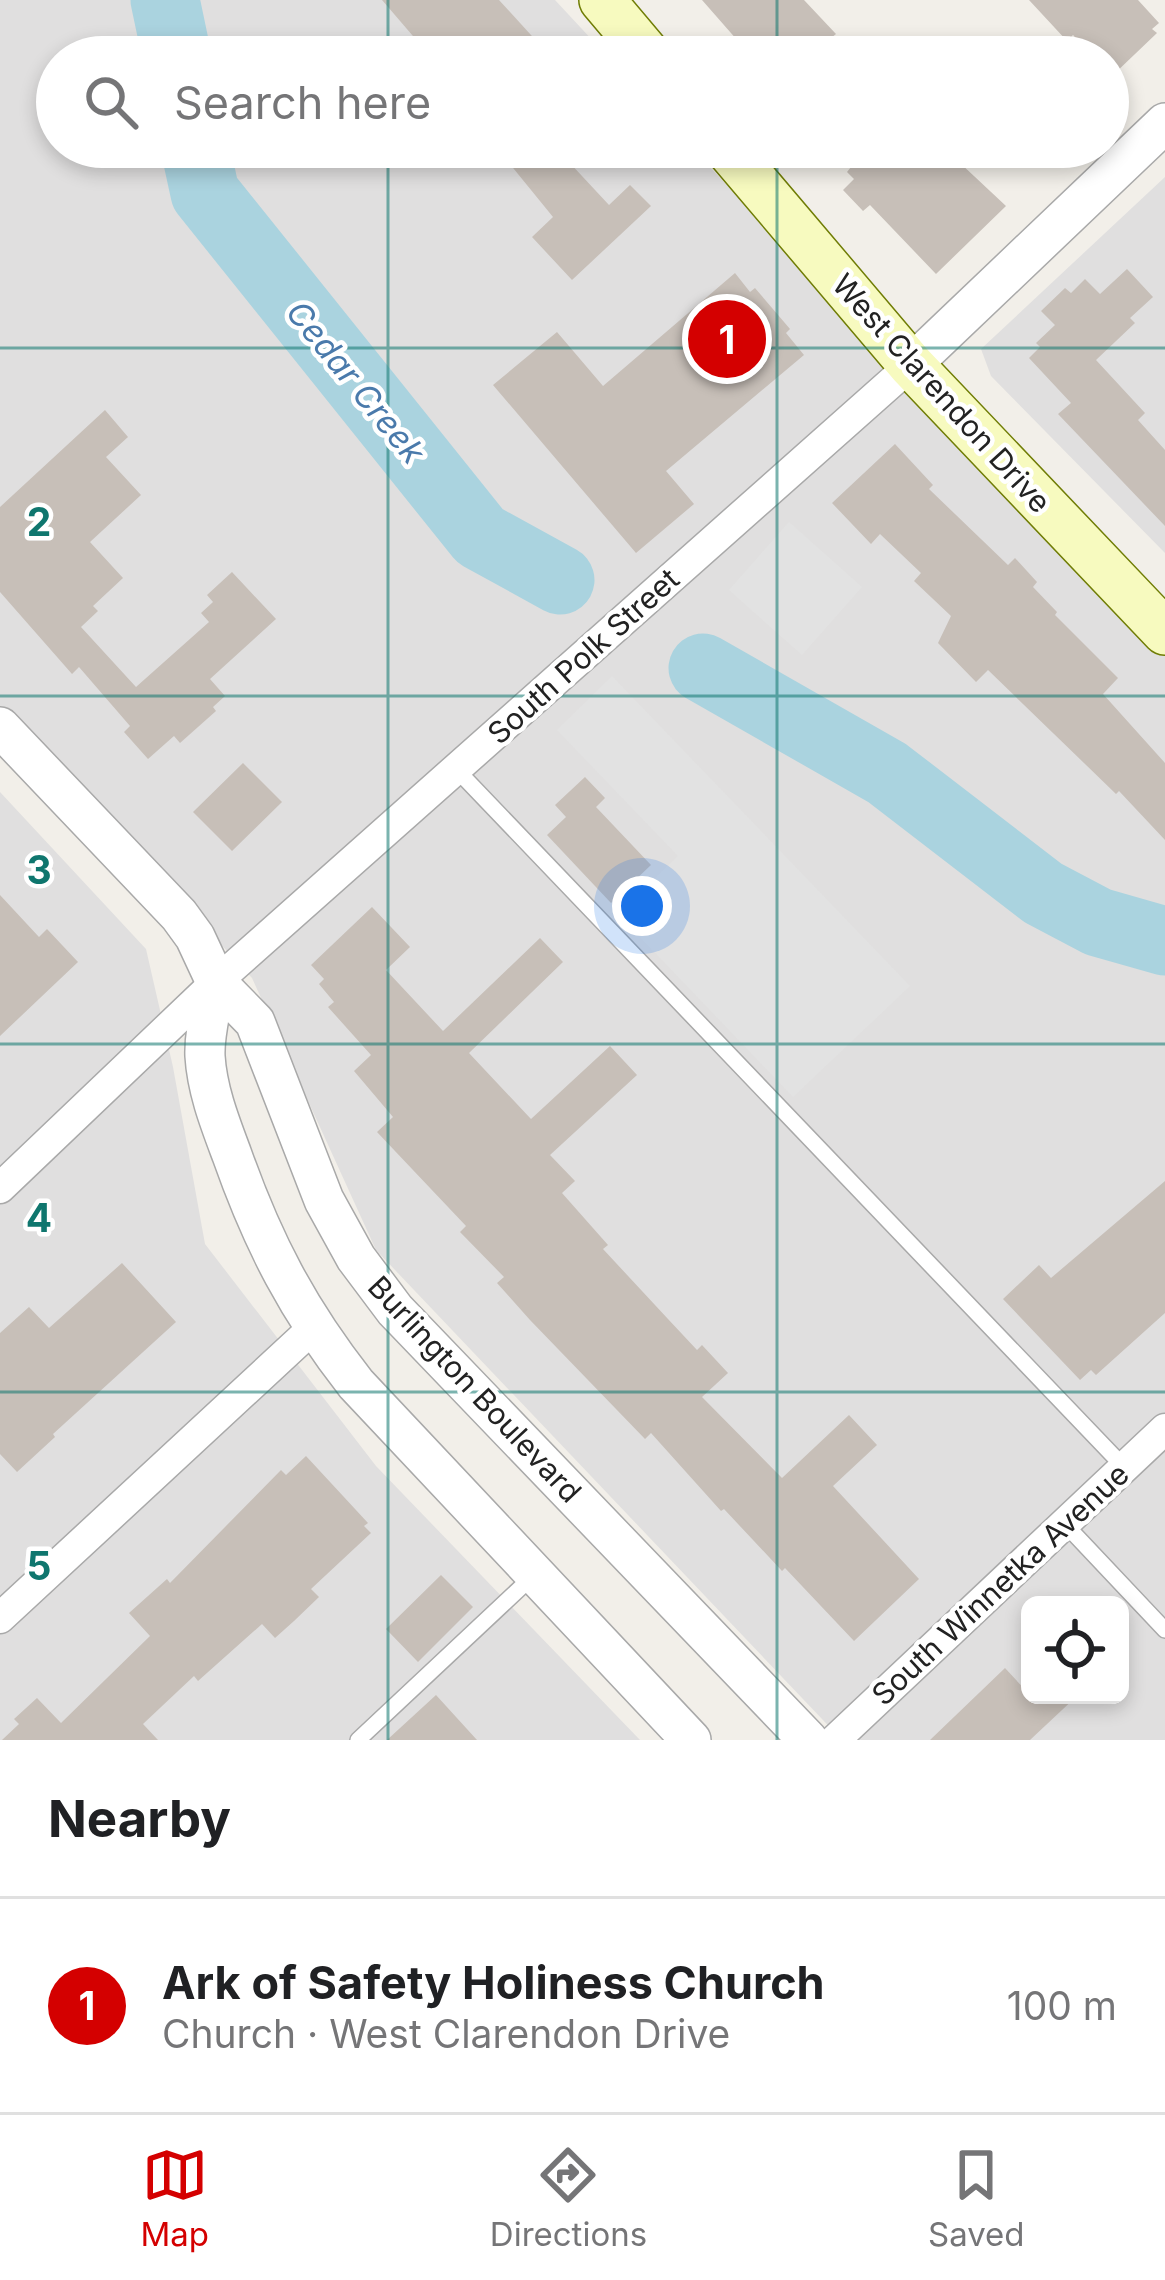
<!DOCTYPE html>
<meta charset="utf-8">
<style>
body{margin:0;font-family:Inter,sans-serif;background:#f6f6f6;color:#202124}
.controls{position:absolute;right:36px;bottom:36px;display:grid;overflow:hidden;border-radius:18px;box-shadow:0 6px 18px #0003}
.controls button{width:108px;height:108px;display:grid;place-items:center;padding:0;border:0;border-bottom:3px solid #e0e0e0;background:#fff;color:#202124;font:60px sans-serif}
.you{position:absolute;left:642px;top:906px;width:42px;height:42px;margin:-30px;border:9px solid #fff;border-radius:50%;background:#1a73e8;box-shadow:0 0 0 18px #1a73e833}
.badge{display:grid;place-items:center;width:78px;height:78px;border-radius:50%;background:#d40000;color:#fff;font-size:39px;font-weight:700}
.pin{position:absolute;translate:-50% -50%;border:6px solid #fff;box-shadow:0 3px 12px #0006}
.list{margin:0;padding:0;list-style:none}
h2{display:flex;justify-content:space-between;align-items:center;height:156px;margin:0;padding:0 48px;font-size:51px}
h2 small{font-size:39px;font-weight:400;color:#757577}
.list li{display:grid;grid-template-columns:78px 1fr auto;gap:36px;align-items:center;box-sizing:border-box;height:216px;padding:0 48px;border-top:3px solid #e0e0e0}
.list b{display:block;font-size:45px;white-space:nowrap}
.list p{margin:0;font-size:39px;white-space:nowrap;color:#757577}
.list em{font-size:39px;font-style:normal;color:#757577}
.icon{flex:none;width:66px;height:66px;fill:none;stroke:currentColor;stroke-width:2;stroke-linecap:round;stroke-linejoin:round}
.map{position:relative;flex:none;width:1165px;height:1740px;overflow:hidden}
.search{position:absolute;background:#fff;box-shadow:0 6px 18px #0003;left:36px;right:36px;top:36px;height:132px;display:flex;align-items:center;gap:30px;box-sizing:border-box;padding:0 42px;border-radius:66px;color:#757577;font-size:45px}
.sheet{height:372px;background:#fff}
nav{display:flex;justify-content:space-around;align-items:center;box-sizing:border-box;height:168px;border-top:3px solid #e0e0e0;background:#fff;font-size:33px;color:#757577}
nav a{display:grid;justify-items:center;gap:6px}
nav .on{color:#d40000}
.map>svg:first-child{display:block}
.residential{fill:#e0dfdf;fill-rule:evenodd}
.parking{fill:#e2e2e2}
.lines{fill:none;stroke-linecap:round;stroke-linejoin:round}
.river{stroke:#aad3df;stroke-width:69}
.building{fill:#c7bfb8}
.service-casing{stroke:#a9a9a9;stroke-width:18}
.minor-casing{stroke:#a9a9a9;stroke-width:33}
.tertiary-casing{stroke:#a9a9a9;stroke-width:42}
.secondary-casing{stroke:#707d05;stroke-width:48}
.service{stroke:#fff;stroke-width:15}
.minor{stroke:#fff;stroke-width:30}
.tertiary{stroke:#fff;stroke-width:39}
.secondary{stroke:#f7fabf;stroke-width:45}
.grid{fill:none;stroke:#0f766e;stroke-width:3;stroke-opacity:0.55}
.labels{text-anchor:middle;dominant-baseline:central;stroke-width:9;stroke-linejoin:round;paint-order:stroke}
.street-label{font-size:30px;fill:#222;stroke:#fff}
.water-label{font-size:33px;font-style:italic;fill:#4a7aab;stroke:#fff}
.grid-label{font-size:39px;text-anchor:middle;font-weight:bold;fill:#0f766e;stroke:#fff;stroke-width:9;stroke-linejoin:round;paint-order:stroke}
</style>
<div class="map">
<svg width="1165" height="1740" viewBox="0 0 1165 1740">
<rect width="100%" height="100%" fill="#f2efe9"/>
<path class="residential" d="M 0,0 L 555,0 L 608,57 L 57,57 L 57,147 L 691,147 L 1165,650 L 1165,1740 L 842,1740 L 376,1250 L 252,978 L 0,706 ZM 1030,1605 L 1120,1605 L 1120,1695 L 1030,1695 Z
M 1165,177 L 1165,553 L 991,376 L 981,349 Z
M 0,792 L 146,949 L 173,1067 L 205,1244 L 376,1466 L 640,1740 L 0,1740 Z"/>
<path class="parking" d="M 789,522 L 862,587 L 802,655 L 729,590 Z
M 612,676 L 910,986 L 793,1097 L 618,914 L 678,856 L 557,730 Z"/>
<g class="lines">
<path class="river" d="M 165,0 L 177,57
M 195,147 L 205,193 L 480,536 L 560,580
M 703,668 L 887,773 L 1043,893 L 1098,922 L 1165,941"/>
</g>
<path class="building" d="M 382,0 L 499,0 L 551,57 L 431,57 Z
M 702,0 L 804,0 L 836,34 L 831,38 L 849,57 L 752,57 Z
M 1029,0 L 1138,0 L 1159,23 L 1152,29 L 1157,33 L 1112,76 L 1108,57 L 1094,57 L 1073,35 L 1067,41 Z
M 496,147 L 555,147 L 609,205 L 630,185 L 651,206 L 572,280 L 532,237 L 553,217 Z
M 832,147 L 943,147 L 1006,206 L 936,274 L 870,205 L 863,211 L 843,190 L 854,179 L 847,172 L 851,167 Z
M 1127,269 L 1153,297 L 1130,318 L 1135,323 L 1096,360 L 1145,413 L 1138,420 L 1165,450 L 1165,526 L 1058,414 L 1071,403 L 1029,358 L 1040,347 L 1036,343 L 1055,325 L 1041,311 L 1065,288 L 1071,293 L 1085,279 L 1100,294 Z
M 735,273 L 750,292 L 755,288 L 790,329 L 786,333 L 804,355 L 666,471 L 694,504 L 636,553 L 493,385 L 557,332 L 603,386 Z
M 105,410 L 128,437 L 106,457 L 141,495 L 90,542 L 123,578 L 93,606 L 98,611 L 81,627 L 136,687 L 209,622 L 201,613 L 213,602 L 207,595 L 232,572 L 276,619 L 210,679 L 225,696 L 213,707 L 216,711 L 180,743 L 174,736 L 148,759 L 124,732 L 130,726 L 79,667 L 72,674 L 0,592 L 0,507 Z
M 895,444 L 933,485 L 929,489 L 1008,565 L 1015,558 L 1037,582 L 1033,587 L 1057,612 L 1055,615 L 1118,678 L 1103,694 L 1165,763 L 1165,840 L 1119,791 L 1116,794 L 988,670 L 976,682 L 938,643 L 951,616 L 914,581 L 921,573 L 880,534 L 871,544 L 832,503 Z
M 243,763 L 282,802 L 232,851 L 193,812 Z
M 585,777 L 605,798 L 596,807 L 651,865 L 611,903 L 547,835 L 566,817 L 555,805 Z
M 0,895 L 39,937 L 47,929 L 78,962 L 0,1036 Z
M 372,907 L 410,947 L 386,970 L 443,1031 L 540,938 L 563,962 L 469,1053 L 531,1119 L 610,1046 L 637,1075 L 550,1155 L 575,1181 L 562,1193 L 608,1245 L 603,1249 L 668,1319 L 697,1350 L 702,1345 L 728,1373 L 702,1397 L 782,1478 L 849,1415 L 877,1445 L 833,1486 L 919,1579 L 854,1641 L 785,1568 L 782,1571 L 724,1509 L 721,1511 L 651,1433 L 645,1439 L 530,1320 L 497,1283 L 504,1277 L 460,1232 L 466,1226 L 377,1132 L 393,1117 L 354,1071 L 371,1055 L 328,1007 L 334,1002 L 319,984 L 324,979 L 311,965 Z
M 1165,1181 L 1165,1313 L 1096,1375 L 1091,1370 L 1080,1380 L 1003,1299 L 1039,1265 L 1051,1278 Z
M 122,1263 L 176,1322 L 53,1434 L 55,1437 L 17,1472 L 0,1454 L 0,1333 L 29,1307 L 49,1328 Z
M 306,1456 L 368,1523 L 364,1526 L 371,1533 L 311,1589 L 319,1597 L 294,1621 L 275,1638 L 262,1624 L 198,1681 L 194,1676 L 143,1724 L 158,1740 L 2,1740 L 19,1724 L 14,1719 L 37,1698 L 61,1723 L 150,1636 L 129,1613 L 167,1579 L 170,1583 L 281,1470 L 286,1475 Z
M 441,1575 L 473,1607 L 418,1662 L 386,1629 Z
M 1005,1668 L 1030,1695 L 1078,1695 L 1030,1740 L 930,1740 Z
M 436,1695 L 477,1740 L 387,1740 Z"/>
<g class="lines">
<g class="service-casing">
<path id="service" d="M 456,769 L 1124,1467
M 1064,1523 L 1165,1630
M 358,1740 L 533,1576"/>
</g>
<g class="minor-casing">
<path id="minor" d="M 0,1188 L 216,982 L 911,365
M 0,1618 L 312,1329
M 835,1740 L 1165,1429"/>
</g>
<g class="tertiary-casing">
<path id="tertiary" d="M 911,365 L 1165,123
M 0,727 L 179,915 L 195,937 L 216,982 L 255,1022 L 324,1200 L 356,1258 L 395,1310 L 808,1740
M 216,982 C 212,1005 204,1032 205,1056 C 207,1090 220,1123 232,1155 C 263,1243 298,1310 356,1384 L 691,1740"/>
</g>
<g class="secondary-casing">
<path id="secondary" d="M 602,0 L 650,57
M 726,147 L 911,365 L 1165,632"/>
</g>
<use href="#service" class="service"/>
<use href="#minor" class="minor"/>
<use href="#tertiary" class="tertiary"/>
<use href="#secondary" class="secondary"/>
</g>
<path class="grid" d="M 388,0 L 388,57M 777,0 L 777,57M 388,147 L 388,1740M 777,147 L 777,1740M 0,348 L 1165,348M 0,696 L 1165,696M 0,1044 L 1165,1044M 0,1392 L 1165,1392"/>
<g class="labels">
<g class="street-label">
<text transform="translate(942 393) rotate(48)">West Clarendon Drive</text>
<text transform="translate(583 656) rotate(-42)">South Polk Street</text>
<text transform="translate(475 1389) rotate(47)">Burlington Boulevard</text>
<text transform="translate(1000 1584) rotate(-43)">South Winnetka Avenue</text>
</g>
<g class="water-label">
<text transform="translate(356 382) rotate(51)">Cedar Creek</text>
</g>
</g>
<g class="grid-label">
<text x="39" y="536">2</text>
<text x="39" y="884">3</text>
<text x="39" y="1232">4</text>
<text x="39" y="1580">5</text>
</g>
</svg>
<div class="controls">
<button><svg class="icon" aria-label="locate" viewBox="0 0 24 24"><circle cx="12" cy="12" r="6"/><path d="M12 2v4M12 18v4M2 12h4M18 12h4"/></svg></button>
</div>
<div class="you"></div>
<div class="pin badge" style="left:727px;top:339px">1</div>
<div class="search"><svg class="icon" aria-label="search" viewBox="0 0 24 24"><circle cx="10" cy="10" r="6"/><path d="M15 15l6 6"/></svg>Search here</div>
</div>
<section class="sheet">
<h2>Nearby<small></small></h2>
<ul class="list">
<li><span class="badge">1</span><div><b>Ark of Safety Holiness Church</b><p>Church · West Clarendon Drive</p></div><em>100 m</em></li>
</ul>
</section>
<nav>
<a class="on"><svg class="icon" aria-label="map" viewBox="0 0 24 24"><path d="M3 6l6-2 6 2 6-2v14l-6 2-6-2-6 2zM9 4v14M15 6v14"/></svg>Map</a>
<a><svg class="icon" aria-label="directions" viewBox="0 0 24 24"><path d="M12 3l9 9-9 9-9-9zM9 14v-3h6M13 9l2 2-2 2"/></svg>Directions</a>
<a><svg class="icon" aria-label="saved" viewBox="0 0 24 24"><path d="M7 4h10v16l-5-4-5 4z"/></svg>Saved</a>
</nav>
